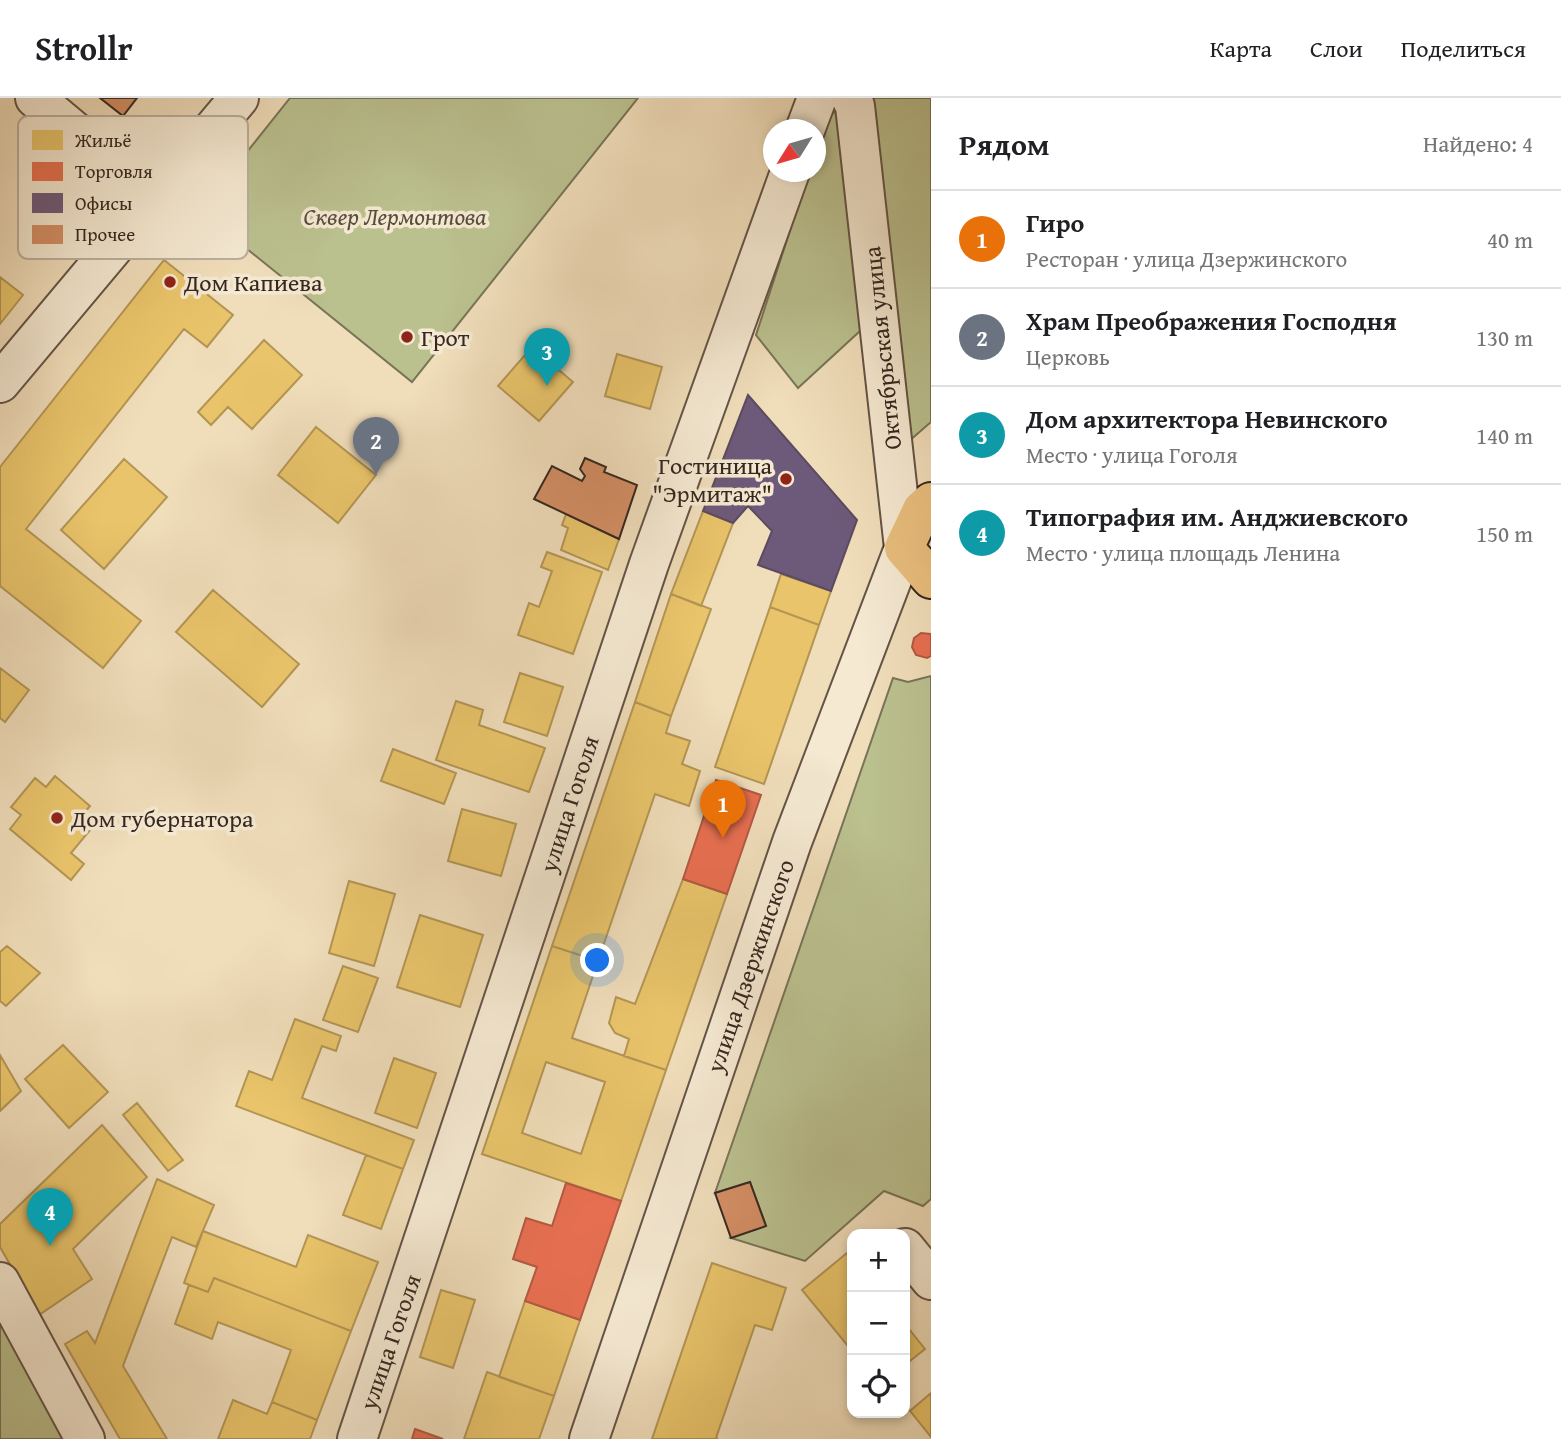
<!DOCTYPE html>
<html lang="ru">
<meta charset="utf-8">
<style>
body{margin:0;font-family:"Gentium Book Plus",serif;background:#f2f2f2;color:#202124}
.controls{position:absolute;right:21px;bottom:21px;display:grid;overflow:hidden;border-radius:14px;box-shadow:0 4px 10px #0003}
.controls button{width:63px;height:63px;display:grid;place-items:center;padding:0;border:0;border-bottom:2px solid #e0e0e0;background:#fff;color:#202124;font:35px sans-serif}
.compass{position:absolute;left:763px;top:21px;width:63px;height:63px;border-radius:50%;background:#fff;box-shadow:0 4px 10px #0003;rotate:233deg}
.you{position:absolute;left:598px;top:863px;width:24px;height:24px;margin:-18px;border:5px solid #fff;border-radius:50%;background:#1a73e8;box-shadow:0 0 0 10px #1a73e833}
.badge{display:grid;place-items:center;width:46px;height:46px;border-radius:50%;background:#8f2418;color:#fff;font-size:23px;font-weight:700}
.pin{position:absolute;translate:-50% -58px;filter:drop-shadow(0 2px 4px #0008)}
.pin::after{content:'';position:absolute;top:37px;width:24px;height:21px;background:inherit;clip-path:polygon(0 0,100% 0,50% 100%)}
.list{margin:0;padding:0;list-style:none}
h2{display:flex;justify-content:space-between;align-items:center;height:91px;margin:0;padding:0 28px;font-size:30px}
h2 small{font-size:23px;font-weight:400;color:#757577}
.list li{display:grid;grid-template-columns:46px 1fr auto;gap:21px;align-items:center;box-sizing:border-box;height:98px;padding:0 28px;border-top:2px solid #e0e0e0}
.list b{display:block;font-size:26px;white-space:nowrap}
.list p{margin:0;font-size:23px;white-space:nowrap;color:#757577}
.list em{font-size:23px;font-style:normal;color:#757577}
.icon{flex:none;width:38px;height:38px;fill:none;stroke:currentColor;stroke-width:2;stroke-linecap:round;stroke-linejoin:round}
.map{position:relative;flex:none;width:931px;height:1341px;overflow:hidden}
header{display:flex;align-items:center;gap:42px;box-sizing:border-box;height:98px;padding:0 35px;background:#fff;border-bottom:2px solid #e0e0e0}
header strong{font-size:33px}
nav{display:flex;gap:38px;margin-inline-start:auto;font-size:24px}
main{display:flex}
aside{flex:1;background:#fff}
.map>svg:first-child{display:block}
.green{fill:#bbc08f;stroke:#787458;stroke-width:2}
.homes{fill:#e9c46a;stroke:#b39554;stroke-width:2;fill-rule:evenodd}
.shops{fill:#e76f51;stroke:#b25942;stroke-width:2}
.offices{fill:#6d597a;stroke:#5c4a5f;stroke-width:2}
.building{fill:#d48e64;stroke:#352720;stroke-width:2}
.lines{fill:none;stroke-linecap:round;stroke-linejoin:round}
.minor-casing{stroke:#645446;stroke-width:42}
.major-casing{stroke:#352720;stroke-width:42}
.minor{stroke:#f5e9d2;stroke-width:38}
.major{stroke:#e8be7d;stroke-width:38}
.poi-dot{fill:#8f2418;stroke:#f5e9d2;stroke-width:2.5}
.labels{text-anchor:middle;dominant-baseline:central;stroke-width:7;stroke-linejoin:round;paint-order:stroke}
.park-label{font-size:24px;font-style:italic;fill:#564d3c;stroke:#f5e9d2}
.poi-label{font-size:24px;fill:#352720;stroke:#f5e9d2;text-anchor:start}
.street-label{font-size:24px;fill:#352720;stroke:#f5e9d2}
.key{fill:#f5e9d2;stroke:#bbaf9d;stroke-width:2}
.key-label{font-size:19px;fill:#352720}
</style>
<header>
<strong>Strollr</strong>
<nav><a>Карта</a><a>Слои</a><a>Поделиться</a></nav>
</header>
<main>
<div class="map">
<svg width="931" height="1341" viewBox="0 0 931 1341">
<rect width="100%" height="100%" fill="#f0ddba"/>
<filter id="stains"><feTurbulence type="fractalNoise" baseFrequency=".00286" numOctaves="4"/><feColorMatrix values="0 0 0 0 .2 0 0 0 0 .09 0 0 0 0 .02 0 0 0 .5 -.17"/></filter>
<radialGradient id="worn" r=".72"><stop offset=".6" stop-color="#630" stop-opacity="0"/><stop offset="1" stop-color="#630" stop-opacity=".3"/></radialGradient>
<path class="green" d="M 290,0 L 638,0 L 412,284 L 200,113 Z
M 862,0 L 931,0 L 931,324 L 908,344 Z
M 836,14 L 851,22 L 860,233 L 798,290 L 756,237 L 809,74 L 816,74 L 816,55 L 828,17 Z
M 931,578 L 931,1101 L 923,1108 L 884,1093 L 805,1163 L 731,1140 L 766,1128 L 750,1084 L 715,1095 L 893,580 L 908,584 Z
M 0,1212 L 71,1341 L 0,1341 Z"/>
<path class="homes" d="M 164,162 L 233,217 L 207,249 L 184,231 L 26,431 L 141,523 L 103,570 L 0,488 L 0,369 Z
M 0,179 L 23,197 L 0,226 Z
M 264,242 L 302,277 L 252,331 L 228,309 L 211,327 L 198,314 Z
M 532,249 L 573,284 L 539,323 L 498,288 Z
M 617,256 L 662,269 L 650,311 L 605,298 Z
M 316,329 L 376,377 L 338,425 L 278,377 Z
M 124,361 L 167,399 L 104,471 L 61,432 Z
M 703,413 L 733,425 L 701,508 L 671,496 Z
M 566,416 L 619,441 L 608,472 L 561,452 L 568,430 L 562,427 Z
M 547,454 L 602,474 L 573,556 L 518,537 L 529,505 L 539,509 L 552,473 L 541,469 Z
M 781,476 L 831,493 L 819,527 L 770,509 Z
M 213,492 L 299,566 L 262,609 L 176,534 Z
M 671,496 L 711,511 L 671,618 L 635,604 Z
M 770,509 L 819,527 L 764,686 L 715,669 Z
M 0,570 L 29,592 L 5,624 L 0,620 Z
M 520,575 L 563,589 L 547,638 L 504,624 Z
M 456,603 L 483,612 L 479,627 L 545,650 L 529,694 L 436,662 Z
M 635,604 L 671,618 L 666,635 L 690,643 L 682,666 L 700,673 L 689,708 L 655,696 L 598,863 L 552,848 Z
M 393,651 L 456,675 L 444,706 L 381,683 Z
M 55,678 L 90,708 L 79,721 L 91,731 L 71,755 L 84,766 L 71,782 L 10,731 L 21,717 L 11,709 L 35,680 L 46,689 Z
M 462,711 L 516,726 L 501,778 L 448,763 Z
M 683,781 L 727,796 L 666,972 L 624,958 L 629,941 L 615,935 L 609,925 L 616,899 L 635,906 Z
M 349,783 L 395,796 L 374,868 L 329,855 Z
M 420,817 L 483,837 L 460,909 L 397,889 Z
M 7,848 L 40,875 L 6,908 L 0,903 L 0,854 Z
M 552,848 L 598,863 L 572,940 L 666,972 L 621,1103 L 482,1056 ZM 546,964 L 605,984 L 581,1056 L 522,1035 Z
M 343,868 L 378,880 L 358,934 L 323,922 Z
M 295,921 L 341,938 L 336,953 L 322,948 L 302,1000 L 414,1042 L 403,1071 L 236,1008 L 249,973 L 272,982 Z
M 63,947 L 108,994 L 69,1030 L 25,981 Z
M 0,957 L 21,993 L 0,1013 Z
M 394,960 L 436,975 L 417,1030 L 375,1015 Z
M 137,1005 L 183,1062 L 168,1073 L 123,1017 Z
M 102,1027 L 147,1079 L 73,1151 L 92,1181 L 39,1217 L 0,1149 L 0,1126 Z
M 366,1057 L 403,1071 L 381,1131 L 343,1117 Z
M 157,1081 L 214,1107 L 196,1149 L 172,1139 L 123,1268 L 167,1341 L 120,1341 L 65,1246 L 87,1233 L 95,1245 Z
M 203,1133 L 296,1169 L 308,1137 L 378,1164 L 351,1233 L 214,1180 L 208,1194 L 184,1185 Z
M 847,1155 L 852,1162 L 852,1253 L 802,1192 Z
M 712,1165 L 786,1190 L 772,1232 L 755,1227 L 716,1340 L 718,1341 L 652,1341 Z
M 214,1180 L 351,1233 L 317,1322 L 272,1304 L 291,1252 L 218,1224 L 212,1241 L 175,1226 L 189,1187 L 208,1194 Z
M 441,1192 L 475,1202 L 453,1270 L 420,1259 Z
M 525,1203 L 580,1222 L 554,1298 L 499,1279 Z
M 905,1226 L 925,1251 L 905,1267 Z
M 487,1274 L 554,1298 L 539,1341 L 464,1341 Z
M 931,1295 L 931,1339 L 910,1313 Z
M 233,1302 L 267,1316 L 272,1304 L 317,1322 L 310,1341 L 218,1341 Z"/>
<path class="shops" d="M 921,535 L 931,536 L 931,558 L 927,560 L 916,557 L 912,549 L 914,540 Z
M 716,682 L 761,697 L 727,796 L 683,781 Z
M 566,1085 L 621,1103 L 580,1222 L 525,1203 L 537,1169 L 513,1161 L 526,1120 L 552,1128 Z
M 415,1331 L 443,1341 L 412,1341 Z"/>
<path class="offices" d="M 748,297 L 857,422 L 831,493 L 758,467 L 772,433 L 748,408 L 733,425 L 703,413 Z"/>
<path class="building" d="M 100,0 L 137,0 L 123,18 Z
M 585,360 L 606,369 L 604,374 L 637,387 L 619,441 L 534,401 L 552,368 L 582,383 L 585,378 L 580,371 Z
M 750,1084 L 766,1128 L 731,1140 L 715,1095 Z"/>
<g class="lines">
<g class="minor-casing">
<path id="minor" d="M 35,0 L 127,77 L 156,97
M 805,32 L 817,0
M 0,285 L 239,0
M 905,1150 L 931,1182
M 0,1184 L 85,1341
M 357,1341 L 649,466 L 790,74
M 589,1341 L 792,744 L 904,450 L 855,8 L 851,0"/>
</g>
<g class="major-casing">
<path id="major" d="M 931,404 L 922,412 L 904,450 L 931,481"/>
</g>
<use href="#minor" class="minor"/>
<use href="#major" class="major"/>
</g>
<g class="poi-dot">
<circle cx="170" cy="184" r="7"/>
<circle cx="407" cy="239" r="7"/>
<circle cx="786" cy="381" r="7"/>
<circle cx="57" cy="720" r="7"/>
</g>
<g class="labels">
<g class="park-label">
<text x="395" y="118">Сквер Лермонтова</text>
</g>
<g class="poi-label">
<text x="184" y="184">Дом Капиева</text>
<text x="421" y="239">Грот</text>
<text x="772" y="367" text-anchor="end">Гостиница<tspan x="772" dy="28">"Эрмитаж"</tspan></text>
<text x="71" y="720">Дом губернатора</text>
</g>
<g class="street-label">
<text transform="translate(882 250) rotate(-96)">Октябрьская улица</text>
<text transform="translate(569 706) rotate(-72)">улица Гоголя</text>
<text transform="translate(750 868) rotate(-71)">улица Дзержинского</text>
<text transform="translate(390 1244) rotate(-71)">улица Гоголя</text>
</g>
</g>
<rect x="18" y="18" width="230" height="143" rx="10" class="key"/>
<rect x="32" y="32" width="31" height="20" fill="#e9c46a"/>
<rect x="32" y="64" width="31" height="19" fill="#e76f51"/>
<rect x="32" y="95" width="31" height="20" fill="#6d597a"/>
<rect x="32" y="127" width="31" height="19" fill="#d48e64"/>
<g class="key-label">
<text x="75" y="49">Жильё</text>
<text x="75" y="80">Торговля</text>
<text x="75" y="112">Офисы</text>
<text x="75" y="143">Прочее</text>
</g>
<rect width="100%" height="100%" filter="url(#stains)"/>
<rect width="100%" height="100%" fill="url(#worn)"/>
</svg>
<div class="controls">
<button>+</button>
<button>−</button>
<button><svg class="icon" aria-label="locate" viewBox="0 0 24 24"><circle cx="12" cy="12" r="6"/><path d="M12 2v4M12 18v4M2 12h4M18 12h4"/></svg></button>
</div>
<svg class="compass" viewBox="-18 -18 36 36"><path d="M0-13l5 13h-10z" fill="#e53935"/><path d="M0 13l5-13h-10z" fill="#757577"/></svg>
<div class="you"></div>
<div class="pin badge" style="left:723px;top:740px;background:#e8710a">1</div>
<div class="pin badge" style="left:376px;top:377px;background:#6b7280">2</div>
<div class="pin badge" style="left:547px;top:288px;background:#0f9aa8">3</div>
<div class="pin badge" style="left:50px;top:1148px;background:#0f9aa8">4</div>
</div>
<aside>
<h2>Рядом<small>Найдено: 4</small></h2>
<ul class="list">
<li><span class="badge" style="background:#e8710a">1</span><div><b>Гиро</b><p>Ресторан · улица Дзержинского</p></div><em>40 m</em></li>
<li><span class="badge" style="background:#6b7280">2</span><div><b>Храм Преображения Господня</b><p>Церковь</p></div><em>130 m</em></li>
<li><span class="badge" style="background:#0f9aa8">3</span><div><b>Дом архитектора Невинского</b><p>Место · улица Гоголя</p></div><em>140 m</em></li>
<li><span class="badge" style="background:#0f9aa8">4</span><div><b>Типография им. Анджиевского</b><p>Место · улица площадь Ленина</p></div><em>150 m</em></li>
</ul>
</aside>
</main>
